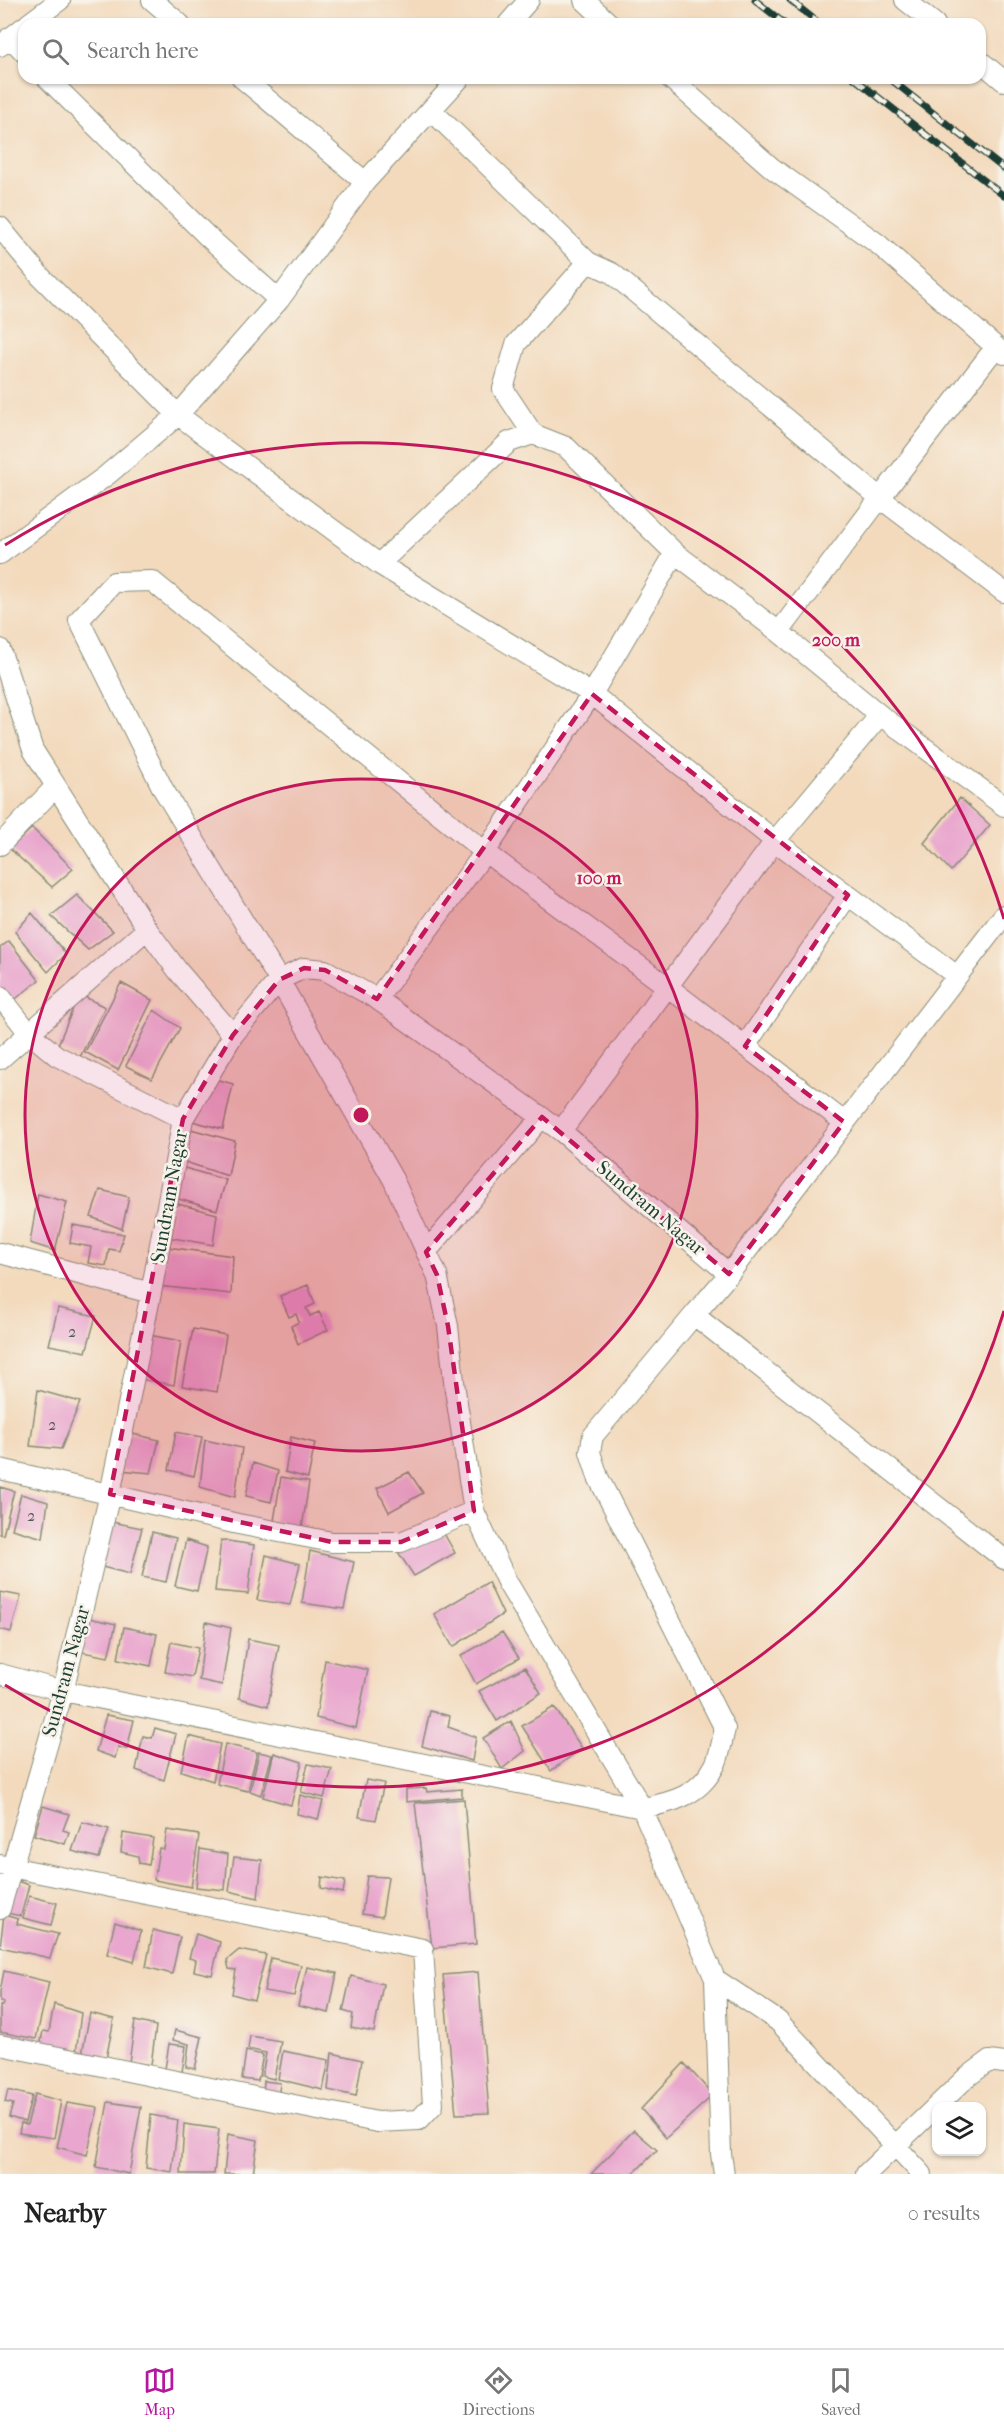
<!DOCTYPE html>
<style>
body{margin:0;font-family:"IM FELL French Canon",serif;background:#f2f2f2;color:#222}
.controls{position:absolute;right:18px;bottom:18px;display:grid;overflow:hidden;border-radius:12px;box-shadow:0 2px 4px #0004}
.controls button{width:54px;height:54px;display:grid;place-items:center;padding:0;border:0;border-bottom:2px solid #e0e0e0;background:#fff;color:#222;font:30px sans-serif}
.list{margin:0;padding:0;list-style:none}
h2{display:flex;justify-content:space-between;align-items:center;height:78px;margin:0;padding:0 24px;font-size:26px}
h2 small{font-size:20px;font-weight:400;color:#767676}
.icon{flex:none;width:33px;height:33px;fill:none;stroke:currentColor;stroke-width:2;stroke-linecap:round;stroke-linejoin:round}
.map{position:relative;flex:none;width:1004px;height:2174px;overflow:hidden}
.search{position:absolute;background:#fff;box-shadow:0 2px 4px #0004;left:18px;right:18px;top:18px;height:66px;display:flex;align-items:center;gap:15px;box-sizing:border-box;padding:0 21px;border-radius:18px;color:#767676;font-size:22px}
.sheet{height:174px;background:#fff}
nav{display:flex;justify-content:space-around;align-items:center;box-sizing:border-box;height:84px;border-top:2px solid #e0e0e0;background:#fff;font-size:16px;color:#767676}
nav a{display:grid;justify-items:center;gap:3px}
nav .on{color:#b5179e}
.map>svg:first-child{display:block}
.building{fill:#e9a6ce}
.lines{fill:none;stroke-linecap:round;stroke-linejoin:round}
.minor-casing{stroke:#898c78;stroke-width:22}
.minor{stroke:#fff;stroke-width:20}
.rail-casing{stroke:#1f3d34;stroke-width:7}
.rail{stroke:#f7f3e8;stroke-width:4.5;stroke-dasharray:14;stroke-linecap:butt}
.marked{fill:#c2185b;fill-opacity:0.2;stroke:#c2185b;stroke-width:4.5;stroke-dasharray:12 8;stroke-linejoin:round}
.ring{fill:none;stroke:#c2185b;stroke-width:3}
.labels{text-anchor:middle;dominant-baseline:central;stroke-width:5;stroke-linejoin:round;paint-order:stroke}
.number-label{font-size:16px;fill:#52575a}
.street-label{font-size:20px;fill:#1f3d34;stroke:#f7f3e8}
.centre{fill:#c2185b;stroke:#f7f3e8;stroke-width:3}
.ring-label{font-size:18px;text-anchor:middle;font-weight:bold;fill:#c2185b;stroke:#f7f3e8;stroke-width:5;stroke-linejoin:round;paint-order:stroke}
</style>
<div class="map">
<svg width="1004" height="2174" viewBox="0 0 1004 2174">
<rect width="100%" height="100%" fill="#f7f3e8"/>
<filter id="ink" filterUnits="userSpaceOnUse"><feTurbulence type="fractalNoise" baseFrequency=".0167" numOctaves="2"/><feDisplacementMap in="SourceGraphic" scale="12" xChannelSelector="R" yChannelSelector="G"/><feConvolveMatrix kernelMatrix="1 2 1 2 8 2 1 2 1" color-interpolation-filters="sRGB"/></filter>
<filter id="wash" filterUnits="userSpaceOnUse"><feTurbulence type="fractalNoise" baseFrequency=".008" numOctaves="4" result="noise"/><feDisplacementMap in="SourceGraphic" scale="24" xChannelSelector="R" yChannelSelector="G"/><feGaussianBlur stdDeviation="1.35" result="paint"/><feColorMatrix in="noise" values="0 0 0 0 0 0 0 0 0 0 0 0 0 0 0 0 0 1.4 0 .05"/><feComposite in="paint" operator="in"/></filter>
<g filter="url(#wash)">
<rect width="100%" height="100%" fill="#f3dabd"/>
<g id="blocks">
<path class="building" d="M 960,798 L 990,825 L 951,871 L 924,843 Z
M 32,828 L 73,869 L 52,887 L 10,849 Z
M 77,895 L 113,931 L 88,950 L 51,916 Z
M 32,913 L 66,954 L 48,972 L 15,932 Z
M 9,941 L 39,980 L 12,1002 L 0,988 L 0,948 Z
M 121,983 L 152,1000 L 118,1070 L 85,1052 Z
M 79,994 L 105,1007 L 80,1057 L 57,1047 Z
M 154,1010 L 180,1028 L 152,1079 L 126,1066 Z
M 212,1078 L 233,1084 L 223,1129 L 188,1120 Z
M 187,1128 L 235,1141 L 228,1176 L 182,1161 Z
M 181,1167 L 226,1180 L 217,1210 L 175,1198 Z
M 100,1190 L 129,1197 L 122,1229 L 91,1217 Z
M 38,1194 L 67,1202 L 55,1251 L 30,1243 Z
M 174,1203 L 217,1214 L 213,1245 L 167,1237 Z
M 73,1225 L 124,1234 L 119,1251 L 109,1249 L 106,1266 L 88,1263 L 91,1247 L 70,1243 Z
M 167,1247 L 233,1256 L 231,1294 L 158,1286 Z
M 308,1285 L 315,1304 L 306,1308 L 310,1316 L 319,1312 L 328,1330 L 298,1344 L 291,1326 L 299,1322 L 296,1314 L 289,1317 L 280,1296 Z
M 58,1308 L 96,1316 L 86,1352 L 49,1345 Z
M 193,1329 L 226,1335 L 217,1392 L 182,1386 Z
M 149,1335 L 181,1341 L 174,1385 L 139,1379 Z
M 38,1390 L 80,1402 L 61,1449 L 30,1446 Z
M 176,1432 L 202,1437 L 194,1476 L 169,1470 Z
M 129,1433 L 159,1440 L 151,1473 L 120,1470 Z
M 291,1437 L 315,1443 L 308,1478 L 285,1472 Z
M 205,1440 L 242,1448 L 235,1497 L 200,1487 Z
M 253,1463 L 278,1471 L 271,1502 L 246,1496 Z
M 409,1472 L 423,1493 L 389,1512 L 377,1488 Z
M 281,1477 L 309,1482 L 302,1528 L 274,1521 Z
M 0,1487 L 14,1491 L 3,1535 L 0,1534 Z
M 21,1494 L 48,1502 L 43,1538 L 12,1529 Z
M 107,1521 L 142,1528 L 130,1574 L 98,1566 Z
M 442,1530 L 455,1553 L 414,1576 L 398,1552 Z
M 152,1532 L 176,1538 L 166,1582 L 142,1577 Z
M 186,1540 L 207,1547 L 197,1591 L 175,1586 Z
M 221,1540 L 254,1545 L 248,1594 L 215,1591 Z
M 310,1551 L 354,1562 L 344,1609 L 302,1603 Z
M 266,1555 L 300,1564 L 290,1605 L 257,1600 Z
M 488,1582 L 503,1614 L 453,1647 L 434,1614 Z
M 0,1592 L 21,1596 L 11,1632 L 0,1629 Z
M 85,1617 L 116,1624 L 108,1657 L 77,1651 Z
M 206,1622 L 231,1628 L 222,1685 L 199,1680 Z
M 124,1627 L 157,1634 L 151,1666 L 118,1659 Z
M 502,1632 L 519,1658 L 476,1684 L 461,1656 Z
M 248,1639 L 279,1645 L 268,1706 L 239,1698 Z
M 171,1642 L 198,1648 L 192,1677 L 165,1672 Z
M 325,1660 L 368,1670 L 356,1728 L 316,1718 Z
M 525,1667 L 541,1693 L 497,1721 L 479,1691 Z
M 554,1707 L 582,1748 L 551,1771 L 522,1726 Z
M 430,1711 L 450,1716 L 448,1727 L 476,1737 L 472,1761 L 422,1746 Z
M 106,1715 L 134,1720 L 127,1749 L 118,1747 L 115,1758 L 96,1751 Z
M 511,1721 L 525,1751 L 502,1769 L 483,1738 Z
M 155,1728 L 176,1734 L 164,1780 L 136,1770 L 143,1736 L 152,1738 Z
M 189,1736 L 220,1744 L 213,1781 L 181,1771 Z
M 225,1744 L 257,1752 L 248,1791 L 217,1784 Z
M 259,1752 L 272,1755 L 261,1795 L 250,1791 Z
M 274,1753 L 302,1762 L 291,1805 L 263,1797 Z
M 308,1764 L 332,1769 L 324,1798 L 301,1792 Z
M 366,1780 L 384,1783 L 376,1820 L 359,1817 Z
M 426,1788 L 427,1792 L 462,1789 L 462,1797 L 406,1802 L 406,1789 Z
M 300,1795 L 323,1801 L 318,1819 L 297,1814 Z
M 464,1799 L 476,1944 L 432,1948 L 415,1803 Z
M 43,1806 L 69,1814 L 63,1830 L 69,1832 L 65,1844 L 34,1835 Z
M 82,1822 L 109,1829 L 99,1858 L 72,1851 Z
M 167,1830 L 199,1835 L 191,1887 L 154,1880 L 159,1848 L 164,1849 Z
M 123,1833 L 153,1838 L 149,1865 L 139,1863 L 138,1856 L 121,1852 Z
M 200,1849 L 228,1854 L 225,1890 L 196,1887 Z
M 234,1857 L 262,1860 L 258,1898 L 229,1891 Z
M 367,1876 L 388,1877 L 382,1917 L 362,1914 Z
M 322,1877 L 345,1881 L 343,1893 L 321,1888 Z
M 14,1880 L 29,1885 L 21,1916 L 6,1913 Z
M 29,1896 L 57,1903 L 51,1925 L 23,1918 Z
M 4,1915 L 18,1919 L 17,1924 L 58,1934 L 50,1958 L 0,1947 Z
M 115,1922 L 141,1931 L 134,1962 L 107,1954 Z
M 153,1930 L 180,1937 L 172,1974 L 146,1967 Z
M 196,1934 L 220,1942 L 212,1975 L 194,1971 L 196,1960 L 189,1958 Z
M 239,1950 L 266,1955 L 254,2000 L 232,1994 L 236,1970 L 229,1969 L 227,1960 Z
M 271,1958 L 301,1965 L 294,1996 L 264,1991 Z
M 307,1967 L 337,1973 L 329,2013 L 298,2006 Z
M 4,1971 L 49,1982 L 36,2039 L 0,2032 L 0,2006 L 2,2006 L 4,2002 L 0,2001 L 0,1991 Z
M 478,1972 L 489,2113 L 456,2114 L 443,1975 Z
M 351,1976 L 383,1984 L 374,2032 L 351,2028 L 353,2014 L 343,2011 Z
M 54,2004 L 81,2013 L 76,2053 L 40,2047 L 43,2031 L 49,2032 Z
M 90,2013 L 114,2019 L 106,2059 L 82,2054 Z
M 135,2021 L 156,2026 L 151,2065 L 129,2062 Z
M 175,2030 L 202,2037 L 195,2069 L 186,2067 L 189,2044 L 173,2040 Z
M 250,2036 L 281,2041 L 274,2079 L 262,2076 L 266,2053 L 248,2049 Z
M 169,2044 L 186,2046 L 182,2072 L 165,2069 Z
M 246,2051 L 263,2055 L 258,2081 L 242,2079 Z
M 283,2051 L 329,2060 L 323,2090 L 278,2079 Z
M 332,2053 L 362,2060 L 356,2096 L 328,2090 Z
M 684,2063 L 713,2095 L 666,2138 L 641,2109 Z
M 264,2081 L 280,2083 L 278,2099 L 263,2096 Z
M 8,2090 L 32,2096 L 25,2122 L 9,2117 L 13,2104 L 5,2102 Z
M 35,2094 L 61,2101 L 54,2138 L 19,2133 L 21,2123 L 27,2125 Z
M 108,2102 L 141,2107 L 129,2174 L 96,2167 Z
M 67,2103 L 98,2108 L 87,2155 L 57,2147 Z
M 151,2115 L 178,2120 L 172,2172 L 146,2168 Z
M 184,2124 L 219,2129 L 214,2174 L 181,2174 Z
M 634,2130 L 657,2150 L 633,2174 L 591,2174 Z
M 228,2134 L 258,2140 L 253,2174 L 224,2174 Z"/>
</g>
</g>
<g filter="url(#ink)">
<use href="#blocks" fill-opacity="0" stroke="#898c78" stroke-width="1.5"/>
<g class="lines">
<g class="minor-casing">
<path id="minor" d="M 152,0 L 180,24
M 584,0 L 610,24
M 905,0 L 935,24
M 28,24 L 60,0
M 508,24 L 529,0
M 10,37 L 24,52
M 0,46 L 24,27
M 980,61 L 1004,81
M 47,78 L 207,236 L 279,300
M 242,78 L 365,182
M 670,78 L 772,168 L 878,244 L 1004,354
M 431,110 L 588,262 L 612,273 L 880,498 L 779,632 L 675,553 L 592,694 L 775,841 L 957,976
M 0,227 L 40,276 L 178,415 L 379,564 L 592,694 L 485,852 L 377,999
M 995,348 L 880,498 L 1004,592
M 533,434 L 503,389 L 516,344 L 588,262
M 0,554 L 107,475 L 178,415 L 279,300 L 365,182 L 460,78
M 379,564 L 509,442 L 533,434 L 566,447 L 675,553
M 779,632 L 880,715 L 1004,806
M 0,649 L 33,750 L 147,929 L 178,971 L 233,1035
M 0,845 L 56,786
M 1004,915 L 729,1274 L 694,1315 L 1004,1559
M 0,996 L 29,1033 L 57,1056 L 183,1119
M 745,1046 L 848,895
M 0,1059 L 147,929
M 561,1131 L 775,841 L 880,715
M 426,1252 L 542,1117
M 0,1253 L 151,1293
M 0,1469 L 238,1524 L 332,1542 L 401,1542 L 474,1511
M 0,1674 L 63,1691 L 642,1808 C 672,1803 700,1795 715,1765 C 720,1755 722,1740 725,1729 L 598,1477 L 590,1452 L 593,1436 L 694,1315
M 0,1865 L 423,1949 L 433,2105 L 419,2120 L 377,2122 L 0,2045
M 0,1909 L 63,1691 L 110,1494 L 151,1293 L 183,1119 L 233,1035 L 279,980 L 304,968 L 325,970 L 377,999 L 561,1131 L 729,1274
M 715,1979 L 778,2021 L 922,2174
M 724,2174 L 721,2154 L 715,1979 L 642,1808 L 507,1582 L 474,1511 L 455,1390 L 448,1326 L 437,1275 L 393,1179 L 279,980 L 163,789 L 79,620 L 114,582 L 152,581 L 485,852 L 668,987 L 844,1122
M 866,2174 L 966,2078 L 989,2061 L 1004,2063"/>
</g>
<use href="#minor" class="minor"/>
<g class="rail-casing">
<path id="rail" d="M 755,0 L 785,24
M 790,0 L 820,24
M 854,78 L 1004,196
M 889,78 L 1004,169"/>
</g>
<use href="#rail" class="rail"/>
</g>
</g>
<path class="marked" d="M 592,694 L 848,895 L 745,1046 L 844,1122 L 729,1274 L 542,1117 L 426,1252 L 437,1275 L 448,1326 L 474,1511 L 401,1542 L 332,1542 L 110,1494 L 183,1119 L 233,1035 L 279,980 L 304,968 L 325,970 L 377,999 Z"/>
<circle cx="361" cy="1115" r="336" fill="#c2185b" fill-opacity=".12"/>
<g class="ring">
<circle cx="361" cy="1115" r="336"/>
<path d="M1004 1311A672 672 0 0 1 5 1685M5 545A672 672 0 0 1 1004 919"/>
</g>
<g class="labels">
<g class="number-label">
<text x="72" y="1331">2</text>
<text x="52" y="1424">2</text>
<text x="31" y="1515">2</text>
</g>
<g class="street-label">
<text transform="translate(169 1196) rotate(-80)">Sundram Nagar</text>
<text transform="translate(651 1208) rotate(40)">Sundram Nagar</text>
<text transform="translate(66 1671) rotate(-75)">Sundram Nagar</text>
</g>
</g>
<circle cx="361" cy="1115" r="9" class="centre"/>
<g class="ring-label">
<text x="836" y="646">200 m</text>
<text x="599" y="884">100 m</text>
</g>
</svg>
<div class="controls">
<button><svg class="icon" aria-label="layers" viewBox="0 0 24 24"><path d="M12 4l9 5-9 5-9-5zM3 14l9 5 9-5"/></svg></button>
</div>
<div class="search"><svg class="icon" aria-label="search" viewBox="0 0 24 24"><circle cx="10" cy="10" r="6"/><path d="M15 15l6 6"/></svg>Search here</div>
</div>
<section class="sheet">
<h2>Nearby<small>0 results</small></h2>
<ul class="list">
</ul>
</section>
<nav>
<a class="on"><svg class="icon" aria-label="map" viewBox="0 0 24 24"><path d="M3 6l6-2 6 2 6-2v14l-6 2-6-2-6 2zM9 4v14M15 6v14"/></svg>Map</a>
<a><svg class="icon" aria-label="directions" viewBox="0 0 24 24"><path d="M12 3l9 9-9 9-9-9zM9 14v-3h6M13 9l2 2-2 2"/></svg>Directions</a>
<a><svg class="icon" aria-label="saved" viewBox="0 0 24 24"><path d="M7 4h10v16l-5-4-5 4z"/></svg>Saved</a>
</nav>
